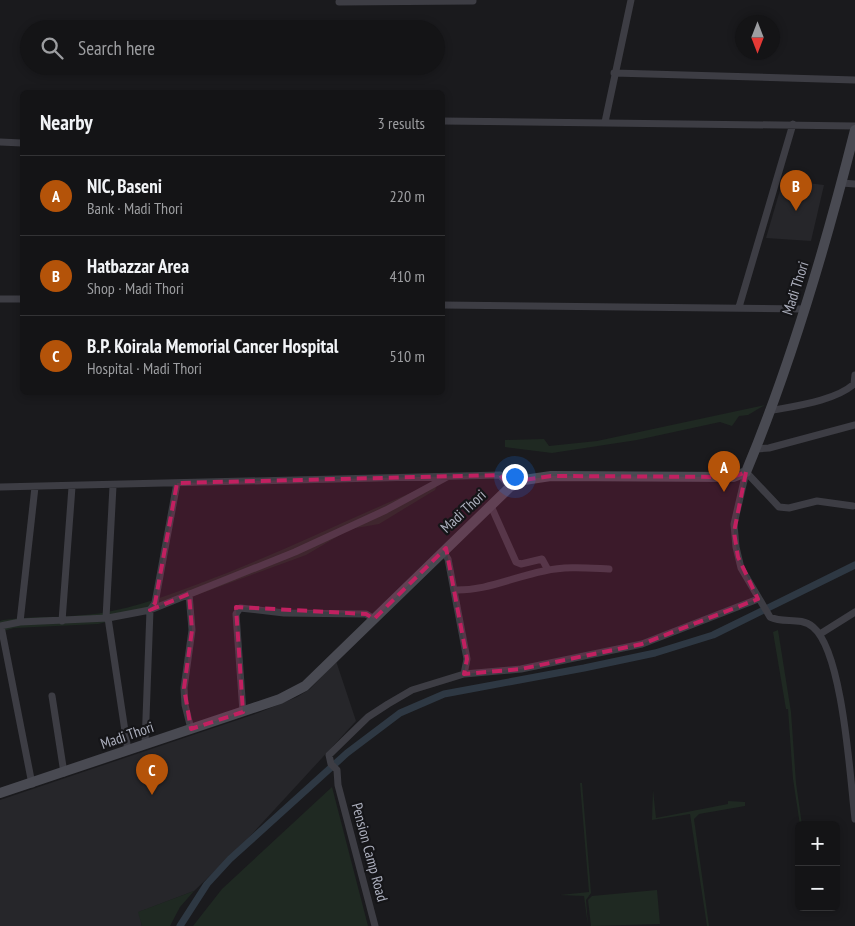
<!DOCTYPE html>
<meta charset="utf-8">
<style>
body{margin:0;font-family:"PT Sans Narrow",sans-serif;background:#212123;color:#f1f3f6}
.controls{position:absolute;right:15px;bottom:15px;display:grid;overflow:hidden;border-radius:8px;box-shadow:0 2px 8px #0003}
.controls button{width:45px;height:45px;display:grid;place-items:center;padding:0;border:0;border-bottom:1px solid #333335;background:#141416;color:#f1f3f6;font:25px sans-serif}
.compass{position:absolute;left:735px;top:15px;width:45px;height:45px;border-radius:50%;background:#141416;box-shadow:0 2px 8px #0003;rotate:180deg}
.you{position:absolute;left:514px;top:476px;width:18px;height:18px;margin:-12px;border:4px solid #fff;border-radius:50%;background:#1a73e8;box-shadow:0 0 0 8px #1a73e833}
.badge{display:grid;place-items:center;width:32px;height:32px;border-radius:50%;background:#b45309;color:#fff;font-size:16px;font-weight:700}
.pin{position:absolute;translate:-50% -41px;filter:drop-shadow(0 1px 2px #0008)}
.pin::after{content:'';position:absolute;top:26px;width:18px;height:15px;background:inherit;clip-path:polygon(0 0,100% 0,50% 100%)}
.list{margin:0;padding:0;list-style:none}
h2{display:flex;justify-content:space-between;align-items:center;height:65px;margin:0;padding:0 20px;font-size:21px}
h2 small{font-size:16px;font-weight:400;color:#9d9ea1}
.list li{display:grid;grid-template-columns:32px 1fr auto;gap:15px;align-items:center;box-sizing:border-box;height:80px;padding:0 20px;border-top:1px solid #333335}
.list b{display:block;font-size:19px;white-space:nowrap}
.list p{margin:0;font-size:16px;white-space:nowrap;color:#9d9ea1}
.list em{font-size:16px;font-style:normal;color:#9d9ea1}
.icon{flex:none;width:28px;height:28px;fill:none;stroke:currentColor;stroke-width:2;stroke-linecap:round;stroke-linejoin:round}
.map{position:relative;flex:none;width:855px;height:926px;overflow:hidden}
.search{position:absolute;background:#141416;box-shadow:0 2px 8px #0003;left:20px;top:20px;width:425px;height:55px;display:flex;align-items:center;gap:12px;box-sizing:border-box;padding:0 18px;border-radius:28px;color:#9d9ea1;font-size:19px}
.panel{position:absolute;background:#141416;box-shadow:0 2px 8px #0003;left:20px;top:90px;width:425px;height:305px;border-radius:8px}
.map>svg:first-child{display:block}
.built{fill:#26262a}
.green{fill:#1f2922}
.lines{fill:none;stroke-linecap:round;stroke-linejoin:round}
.canal{stroke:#2e3843;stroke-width:7}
.minor{stroke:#3d3d44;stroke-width:7}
.secondary{stroke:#494a52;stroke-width:10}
.marked{fill:#c12060;fill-opacity:0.2;stroke:#c12060;stroke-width:4;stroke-dasharray:10 6;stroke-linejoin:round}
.labels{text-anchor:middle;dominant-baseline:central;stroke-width:4.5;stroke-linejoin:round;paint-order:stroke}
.street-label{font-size:15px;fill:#acafbd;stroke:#151518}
</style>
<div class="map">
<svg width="855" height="926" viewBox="0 0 855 926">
<rect width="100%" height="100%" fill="#1a1a1d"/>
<path class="built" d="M 783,180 L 824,185 L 811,241 L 766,238 Z
M 336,661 L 356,721 L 241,846 L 194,891 L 139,912 L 142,926 L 0,926 L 0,800 L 258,713 L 297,697 L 310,689 Z"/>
<path class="green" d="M 765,405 L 748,415 L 739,416 L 732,426 L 720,422 L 637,440 L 552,453 L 505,447 L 505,440 L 544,439 L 549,446 L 597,441 Z
M 439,481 L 435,490 L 379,524 L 350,529 L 306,555 L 153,611 L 98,624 L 14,628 L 0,632 L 0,621 L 3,620 C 39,615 76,619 112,611 C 151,603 190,587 227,573 C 299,544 368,510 439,481 Z
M 778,630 L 791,712 L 796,783 L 802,825 L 800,825 L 793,779 L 788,709 L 786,709 L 773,632 Z
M 580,783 L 582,783 L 591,893 L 586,900 L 588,926 L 584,896 L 560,895 L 589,892 Z
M 332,787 L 368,926 L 193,926 L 222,889 Z
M 653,790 L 656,818 L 728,804 L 728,801 L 745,802 L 745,806 L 699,814 L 694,819 L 709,926 L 707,926 L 690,814 L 652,820 Z
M 657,890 L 660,924 L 591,926 L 588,900 L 592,896 Z
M 194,891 L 180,907 L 170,926 L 142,926 L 138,912 Z"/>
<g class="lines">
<path class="canal" d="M 180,926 L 207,884 L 230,859 L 347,753 L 400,713 L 444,694 L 584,668 L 655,653 L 713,635 L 855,565"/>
<path class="minor" d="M 339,2 L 473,1
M 614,73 L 855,80
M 442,121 L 855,126
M 605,122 L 631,0
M 0,142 L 22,143
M 842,183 L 855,184
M 0,299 L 22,299
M 442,305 L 804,309
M 739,307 L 793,124
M 769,411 C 794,406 835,401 854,384 L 855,375
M 756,449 L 769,448 L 855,425
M 746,472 L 734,524 L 736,547 L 741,568 L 770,617 C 784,624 800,616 813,627 C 843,652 850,778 855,819
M 746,472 L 779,507 L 789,508 L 817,501 L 853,506
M 0,487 L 500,475 L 510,487
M 491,506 L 516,562 L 521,564 L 542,559 L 548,570
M 454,590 C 486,591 513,577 544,571 C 566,566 587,568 609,569
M 189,594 L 192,630 L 184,688 L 185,705 L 191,729
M 106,618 L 113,486
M 108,618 L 128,751
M 62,621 L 72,487
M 20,622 L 35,487
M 0,626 L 20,622 L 108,618 L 150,610 L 295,552 L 386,510 L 447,477
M 1,626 L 32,784
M 820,634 L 855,612
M 464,674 L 521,669 L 642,644 L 758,599
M 52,696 L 64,773
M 243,712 L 236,614 L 240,608 L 284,613 L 366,614 L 374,619
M 145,745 L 150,610 L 155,603 L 177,483
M 375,926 L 338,785 L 337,770 L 331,764 L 329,755 L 368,717 L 388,704 L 412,690 L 464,674 L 467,659 L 448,559 L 443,551"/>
<path class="secondary" d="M 0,793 L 280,699 L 305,686 L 510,487 L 524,480 L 551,476 L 733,477 L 746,472 C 792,362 826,245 855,130"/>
</g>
<path class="marked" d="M 746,472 L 734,532 L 738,557 L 758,599 L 642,644 L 521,669 L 464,674 L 467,659 L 446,548 L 374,619 L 366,614 L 236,607 L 243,712 L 191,729 L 184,688 L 192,630 L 189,594 L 150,610 L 155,603 L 177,483 L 500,475 L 510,487 L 524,480 L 551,476 L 733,477 Z"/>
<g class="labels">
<g class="street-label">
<text transform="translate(795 288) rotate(-72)">Madi Thori</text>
<text transform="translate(463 511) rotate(-43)">Madi Thori</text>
<text transform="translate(127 735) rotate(-19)">Madi Thori</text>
<text transform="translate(370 852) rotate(75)">Pension Camp Road</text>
</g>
</g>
</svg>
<div class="controls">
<button>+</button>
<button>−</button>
</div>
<svg class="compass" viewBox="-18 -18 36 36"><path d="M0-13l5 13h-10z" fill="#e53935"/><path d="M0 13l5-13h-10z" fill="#9d9ea1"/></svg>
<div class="you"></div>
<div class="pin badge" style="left:724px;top:492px">A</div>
<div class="pin badge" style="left:796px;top:211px">B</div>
<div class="pin badge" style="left:152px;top:795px">C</div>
<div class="search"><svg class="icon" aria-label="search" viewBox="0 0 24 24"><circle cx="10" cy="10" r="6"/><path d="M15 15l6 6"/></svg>Search here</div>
<section class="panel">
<h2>Nearby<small>3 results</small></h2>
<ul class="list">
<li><span class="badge">A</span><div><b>NIC, Baseni</b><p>Bank · Madi Thori</p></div><em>220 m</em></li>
<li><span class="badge">B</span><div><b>Hatbazzar Area</b><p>Shop · Madi Thori</p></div><em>410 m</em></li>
<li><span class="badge">C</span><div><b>B.P. Koirala Memorial Cancer Hospital</b><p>Hospital · Madi Thori</p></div><em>510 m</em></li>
</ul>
</section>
</div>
